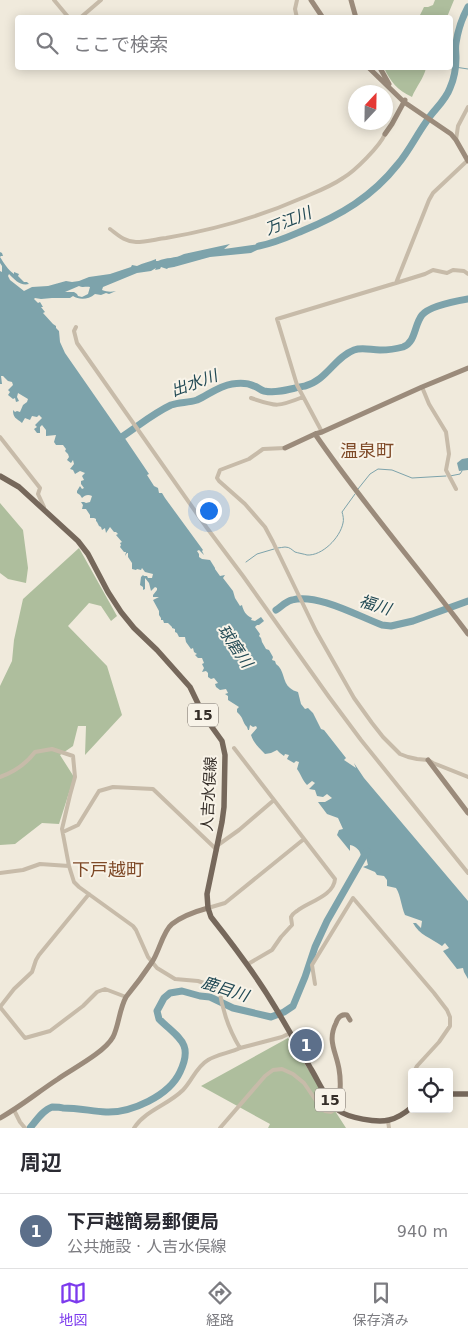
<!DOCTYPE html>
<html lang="ja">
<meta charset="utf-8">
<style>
body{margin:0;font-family:"DejaVu Sans","Noto Sans JP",sans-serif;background:#f7f7f7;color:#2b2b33}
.controls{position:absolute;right:15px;bottom:15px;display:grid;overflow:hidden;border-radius:5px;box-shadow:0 2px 12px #0003}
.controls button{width:45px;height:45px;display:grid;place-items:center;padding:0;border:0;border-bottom:1px solid #e1e1e2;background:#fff;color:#2b2b33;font:25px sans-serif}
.compass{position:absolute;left:348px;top:85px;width:45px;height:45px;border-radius:50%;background:#fff;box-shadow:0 2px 12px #0003;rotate:22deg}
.you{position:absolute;left:208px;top:510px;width:18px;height:18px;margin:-12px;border:4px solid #fff;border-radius:50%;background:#1a73e8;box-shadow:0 0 0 8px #1a73e833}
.badge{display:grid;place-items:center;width:32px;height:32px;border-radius:50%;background:#7c3aed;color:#fff;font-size:16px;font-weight:700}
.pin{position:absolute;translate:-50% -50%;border:2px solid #fff;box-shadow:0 1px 5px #0006}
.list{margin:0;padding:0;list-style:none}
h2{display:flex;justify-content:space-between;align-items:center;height:65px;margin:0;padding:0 20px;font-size:21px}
h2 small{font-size:16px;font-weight:400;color:#7c7c81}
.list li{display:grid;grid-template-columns:32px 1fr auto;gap:15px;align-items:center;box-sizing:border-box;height:75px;padding:0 20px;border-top:1px solid #e1e1e2}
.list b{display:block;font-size:19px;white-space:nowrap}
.list p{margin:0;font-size:16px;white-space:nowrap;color:#7c7c81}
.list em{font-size:16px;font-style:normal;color:#7c7c81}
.icon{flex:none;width:28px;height:28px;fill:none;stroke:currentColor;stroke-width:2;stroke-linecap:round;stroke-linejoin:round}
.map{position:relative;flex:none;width:468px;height:1128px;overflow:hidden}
.search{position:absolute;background:#fff;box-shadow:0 2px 12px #0003;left:15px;right:15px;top:15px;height:55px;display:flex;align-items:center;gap:12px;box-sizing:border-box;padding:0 18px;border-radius:5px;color:#7c7c81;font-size:19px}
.sheet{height:140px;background:#fff}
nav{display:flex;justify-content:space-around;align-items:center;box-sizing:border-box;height:70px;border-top:1px solid #e1e1e2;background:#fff;font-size:14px;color:#7c7c81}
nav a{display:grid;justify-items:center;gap:2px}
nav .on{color:#7c3aed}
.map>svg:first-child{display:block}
.green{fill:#aebe9d}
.water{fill:#7da3ab;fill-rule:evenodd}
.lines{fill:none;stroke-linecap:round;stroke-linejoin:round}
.stream{stroke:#7da3ab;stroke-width:1}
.river{stroke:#7da3ab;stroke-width:7}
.street{stroke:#c7bba9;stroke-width:4}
.secondary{stroke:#9b8b7b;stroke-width:5}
.primary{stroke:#76685b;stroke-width:5.5}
.labels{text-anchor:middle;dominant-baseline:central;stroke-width:4;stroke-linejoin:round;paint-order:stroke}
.shield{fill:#f8f3e8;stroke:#706962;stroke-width:1}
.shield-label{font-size:14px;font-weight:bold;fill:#352e28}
.street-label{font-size:15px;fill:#352e28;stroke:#f8f3e8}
.water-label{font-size:16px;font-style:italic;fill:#214954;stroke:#f8f3e8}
.quarter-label{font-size:18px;fill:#7e4927;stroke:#f8f3e8}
</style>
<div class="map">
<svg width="468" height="1128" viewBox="0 0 468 1128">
<rect width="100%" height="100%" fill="#f0eadc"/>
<path class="green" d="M 435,0 L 454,0 L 447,17 L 419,17 L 424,7 L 428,7 L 433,5 Z
M 384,68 L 426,68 C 424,78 416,87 412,97 C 397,90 391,82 384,68 Z
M 0,503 L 23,530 L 28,568 L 26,583 L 8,579 L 0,573 Z
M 79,548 L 117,616 L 111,621 L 101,606 L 89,603 L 68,626 L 107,666 L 122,715 L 85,755 L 86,726 L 78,726 L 73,746 L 60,755 L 74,777 L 59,824 L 42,823 L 15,844 L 0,845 L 0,686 L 12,661 L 14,640 L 23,599 Z
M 288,1038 L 346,1128 L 268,1128 L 270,1124 L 201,1086 Z"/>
<path class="water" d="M 274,242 L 251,253 L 210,257 L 174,267 L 168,268 L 167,269 L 161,267 L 160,269 L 155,270 L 156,268 L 151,271 L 137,273 L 103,287 L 102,290 C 107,292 111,292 116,291 L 109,294 L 106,293 L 101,295 L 95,294 C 88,300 79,300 73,296 L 70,298 L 52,298 L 41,299 L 35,298 L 34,299 L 38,303 L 40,302 L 43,307 L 41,307 L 45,312 L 43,313 L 53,324 L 56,326 L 56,328 L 59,331 L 60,342 L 65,353 L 122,435 L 126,433 L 127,435 L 124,437 L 149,474 L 147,475 L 154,486 L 158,488 L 159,493 L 162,493 L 165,498 L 203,550 L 202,551 L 204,555 L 199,550 L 197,551 L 199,554 L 199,557 L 202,559 L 210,560 L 215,568 L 215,569 L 220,576 L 225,575 L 223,578 L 233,591 L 235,598 L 240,606 L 242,605 C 243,610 246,616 252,618 L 251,620 L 255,621 L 261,617 L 264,621 L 259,625 L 257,625 L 255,627 L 260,634 L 259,636 L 261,638 L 262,642 L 266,649 L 269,650 L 273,657 L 272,660 L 275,661 L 276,664 C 285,670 282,682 290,688 C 292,690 295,691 298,692 L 301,704 L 305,709 L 308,708 L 313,713 L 321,729 L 324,730 L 346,758 L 344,760 L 356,768 L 354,763 L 364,778 L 468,901 L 468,979 L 464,972 L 463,968 L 457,969 L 443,951 L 449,948 L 445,943 L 442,946 C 431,938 419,935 413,923 L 416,923 L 421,928 L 422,921 L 405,915 C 401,906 401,896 396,888 L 387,886 L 387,880 L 384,876 L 377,875 L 375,872 L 363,867 L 368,865 L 366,857 L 361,857 C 361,851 356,846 350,845 L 350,851 L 337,835 L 339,830 L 343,829 L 338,818 L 327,814 L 318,802 L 325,802 L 332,798 L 327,794 L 323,797 L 317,796 L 315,790 L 309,789 L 315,783 L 312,781 L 307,785 C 302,780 301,774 297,769 L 299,762 L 296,761 L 294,763 L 287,759 L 289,755 L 285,754 L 284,756 L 280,753 L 277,750 L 271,753 L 265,754 C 259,747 254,744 251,735 L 257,728 L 256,726 L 253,727 L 250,725 L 249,730 L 248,730 L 247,727 C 242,722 244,718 237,712 L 237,709 L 239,707 L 228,700 L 228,696 L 225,694 L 228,693 L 226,689 L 220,690 L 216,687 L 215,684 L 218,683 L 214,678 L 211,679 L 208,677 L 208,673 L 206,671 L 202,672 L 204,668 L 202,664 L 204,663 L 202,658 L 198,658 L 195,655 L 197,654 L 194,652 L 193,648 L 191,649 L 186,642 L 185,637 L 179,637 L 177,633 L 175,632 L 175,629 L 172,628 L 172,627 L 168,623 L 164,623 L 163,620 L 161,620 L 161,618 L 159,615 L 159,611 L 153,600 L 159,597 L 153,597 L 153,595 L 157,590 L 157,588 L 155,587 L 151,591 L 149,583 L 145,578 L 145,589 L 143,590 L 143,587 L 140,585 L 141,577 L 143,575 L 144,576 L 147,576 L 148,578 L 152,578 L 153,574 L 145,572 L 142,568 L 141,570 L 137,569 L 136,570 L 132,569 L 132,563 L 128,557 L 128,553 L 127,553 L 125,556 L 126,552 L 124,552 L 120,547 L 121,545 L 120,543 L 122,542 L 116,535 L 118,534 L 116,532 L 114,532 L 110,527 L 106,533 L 105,528 L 102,530 L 101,527 L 99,526 L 97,522 L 96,521 L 96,519 L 94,518 L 90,518 L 90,515 L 86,509 L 82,509 L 83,505 L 81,502 L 84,502 L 86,503 L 90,502 L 92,496 C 88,494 85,495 82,498 L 80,495 L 77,493 L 77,491 L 80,486 L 82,489 L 84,488 L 81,484 L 81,481 L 84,480 L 82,476 L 85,473 L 80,471 L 75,474 L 73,470 L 70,469 L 74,464 L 73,460 L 71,463 L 67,460 L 69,457 L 68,454 L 65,451 L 66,449 L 63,445 L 56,445 L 54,442 L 56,435 L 46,436 L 46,430 L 42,425 L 40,427 L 40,433 L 37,433 L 34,429 L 37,427 L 35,425 L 42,418 L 39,415 L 37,417 L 32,416 L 30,420 L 25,418 L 22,423 C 16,418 13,418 13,410 L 15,412 L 17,411 L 20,412 L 23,405 L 27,402 L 28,399 L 18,393 L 17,397 L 19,401 L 16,402 L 15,398 L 13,399 L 8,395 L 10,392 L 8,390 L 13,385 L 12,382 L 8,381 L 3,376 L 1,376 L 2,384 L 0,384 L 0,271 L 2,272 L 2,266 L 0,263 L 0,252 L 2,253 L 3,256 L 1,256 L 0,257 C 4,263 8,270 14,274 L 14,272 L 19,274 L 18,276 L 24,282 L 27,282 L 29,284 C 20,286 15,280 9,274 L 8,276 L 10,280 L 24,291 L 32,287 L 48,286 L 66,281 L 72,282 L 79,281 L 89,277 L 110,274 L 131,267 L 132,265 L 137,266 C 143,263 149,262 156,259 L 156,261 L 158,261 C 166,257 175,259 184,254 L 230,244 L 224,249 ZM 79,286 C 83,288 86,286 90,287 L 88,294 L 82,297 L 78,296 L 77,294 L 74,292 L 65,292 Z
M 468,458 L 468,470 L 459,471 L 457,463 L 462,459 Z"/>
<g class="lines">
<path class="stream" d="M 455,67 L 468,69
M 450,476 L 460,474 L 462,471
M 358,489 L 370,474 L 378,469 L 392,470 L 412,478 L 446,476
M 278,548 C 280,548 283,547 285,547 C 290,547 292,550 295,552 C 298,553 304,554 307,555 C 322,556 340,538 343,523 C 344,520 343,515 342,512 L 355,494
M 246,562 L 257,554 L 274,549"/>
<path class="river" d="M 259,246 C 275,243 288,237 302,231 C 341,215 372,197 398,164 C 409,151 416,136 426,122 C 433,110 445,102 450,88 C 454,79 456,68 456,58 C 456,53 455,48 456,43 C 458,30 462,18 468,7
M 120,438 C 137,427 152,414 171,405 C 180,402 188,403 197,400 C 208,395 219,386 232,384 C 238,383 248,383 254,386 C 258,387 260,390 264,391 C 278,394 292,388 305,386 C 326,381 335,357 354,350 C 362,347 371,350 380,350 C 387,350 396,349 403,347 C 416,342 414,325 422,315 C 430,306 456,301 468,299
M 276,610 C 281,607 286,601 292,600 C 317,593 358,616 382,625 L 391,626 L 413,621 L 468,601
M 30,1128 C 36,1121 43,1110 52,1107 C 55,1107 60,1107 63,1108 C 78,1108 91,1111 106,1112 C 131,1113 169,1096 180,1072 C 194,1043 178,1038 159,1019 L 157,1011 L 164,998 L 170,993 L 182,991 L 200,996 L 210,997 L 233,1008 L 271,1017 L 284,1012 L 293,1006 L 305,977 L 315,947 L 327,921 L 367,851"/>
<path class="street" d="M 54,0 L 69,18
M 80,18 L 101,0
M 297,18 L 295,9 L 297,0
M 456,140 L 458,126 L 468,107
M 110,229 C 118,235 125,242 136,242 C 146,242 157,239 166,238 C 213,230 259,217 302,198 C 316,192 330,187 343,178 C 355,171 380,146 385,134
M 396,283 L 425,274 L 433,270 L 447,273 L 453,270 L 464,271 L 468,274
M 76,327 L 74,331 L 77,343 L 207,528 L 243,576 L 329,697 L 361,740 L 468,873
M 422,387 L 429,404 L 446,432 L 449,454 L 446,470 L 456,489
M 251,398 C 277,407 278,407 303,397
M 322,432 L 297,385 L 277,319 L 396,283 L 429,200 L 433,193 L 468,160
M 0,437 L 40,488 L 38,494 L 44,507 L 44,510
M 285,448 L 263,449 L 249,459 L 220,470 L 217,478 L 219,481 L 245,504 L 265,527 L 273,542 L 316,631 L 354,698 L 372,723 L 383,737 L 400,754 L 408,757 L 417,759 L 428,760 L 433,763 L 468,777
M 234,748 L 335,879 C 334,896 308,902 297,911 C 294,913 292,914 291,917 C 291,919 292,923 292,925 L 281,937 L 272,950 L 248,964
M 0,777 C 14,772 26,764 35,752 L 52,749 L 73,756 L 75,777 L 70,795 L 62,829 L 69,866 L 74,882 L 79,887 L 133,926 L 136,930 L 148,957 L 157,968 L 175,979 L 198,981 L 219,988 C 222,1009 229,1030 240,1048 L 282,1037 L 290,1033
M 63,832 L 78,825 L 99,791 L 113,787 L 153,789 L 217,850
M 218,845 L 239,830 L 274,800
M 0,873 L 23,870 L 40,864 L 69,866
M 89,894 L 39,955 L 36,960 L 32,972 L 14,989 L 0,1007 L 25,1038 L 50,1031 L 83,1006 L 97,992 L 105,989 L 126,997
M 208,908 L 225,903 L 304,839
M 315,984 L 312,965 L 353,898 L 434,993 L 447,1010 L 450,1017 L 450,1026 L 439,1042 L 417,1066 L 414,1072
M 412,1083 L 412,1100
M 14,1110 L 20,1122 L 25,1128
M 388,1121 L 389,1128
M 134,1128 C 146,1110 168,1105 183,1090 C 192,1081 196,1067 208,1060 C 217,1054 230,1053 240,1048
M 220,1128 L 265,1076 L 273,1070 L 282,1069 L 293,1074 L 304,1083 L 321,1108 L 325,1111 L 331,1112 L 336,1108"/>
<path class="secondary" d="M 311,0 L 323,18
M 351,0 L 356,18
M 369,68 L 404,102 L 451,134 L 456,140 L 468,161
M 380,68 L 389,84
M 385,134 L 392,124 L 405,100
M 315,434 C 362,503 418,567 468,634
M 285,448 L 315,434 L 322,432 L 422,387 L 468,368
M 428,760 L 468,813
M 336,1108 C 341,1098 341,1080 339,1069 C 336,1051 327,1041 336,1023 C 338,1017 341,1014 347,1015 L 350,1020
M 0,1118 C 20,1107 38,1092 58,1079 C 72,1069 104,1053 113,1037 C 119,1025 119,1010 126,997 C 135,986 144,974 152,962 C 159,952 163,931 172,924 C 181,917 197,911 208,908"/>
<path class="primary" d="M 0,476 L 19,487 L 78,541 L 88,554 L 108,592 L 121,612 L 134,628 L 157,650 L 190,687 L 204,716 L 222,741 L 225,755 L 224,807 L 222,822 L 207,894 L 208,908 L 211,917 C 234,946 256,975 275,1007 C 287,1027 299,1048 311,1069 C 319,1082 326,1100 338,1110 C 348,1118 377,1123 389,1120 C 398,1118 405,1113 412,1107
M 449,1094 L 468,1094"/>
</g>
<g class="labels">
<g class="shield">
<rect x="188" y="703.5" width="30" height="23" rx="4"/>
<rect x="315" y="1088.5" width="30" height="23" rx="4"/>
</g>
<g class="shield-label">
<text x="203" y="715">15</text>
<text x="330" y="1100">15</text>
</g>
<g class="street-label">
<text transform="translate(209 794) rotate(-87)">人吉水俣線</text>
</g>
<g class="water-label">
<text transform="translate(288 221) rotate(-22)">万江川</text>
<text transform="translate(194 383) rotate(-20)">出水川</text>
<text transform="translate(375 605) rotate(17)">福川</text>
<text transform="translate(235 646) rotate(56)">球磨川</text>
<text transform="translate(225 989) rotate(18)">鹿目川</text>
</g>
<g class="quarter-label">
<text x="367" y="450">温泉町</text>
<text x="108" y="869">下戸越町</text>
</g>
</g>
</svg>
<div class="controls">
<button><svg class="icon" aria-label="locate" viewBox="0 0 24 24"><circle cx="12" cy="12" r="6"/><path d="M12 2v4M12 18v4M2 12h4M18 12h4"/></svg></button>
</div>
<svg class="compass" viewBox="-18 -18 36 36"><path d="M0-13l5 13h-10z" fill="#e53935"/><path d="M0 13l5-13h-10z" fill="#7c7c81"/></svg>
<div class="you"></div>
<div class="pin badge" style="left:306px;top:1045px;background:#5c6f8a">1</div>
<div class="search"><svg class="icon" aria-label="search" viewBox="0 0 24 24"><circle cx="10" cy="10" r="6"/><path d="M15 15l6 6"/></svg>ここで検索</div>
</div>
<section class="sheet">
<h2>周辺<small></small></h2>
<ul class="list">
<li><span class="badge" style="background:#5c6f8a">1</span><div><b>下戸越簡易郵便局</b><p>公共施設 · 人吉水俣線</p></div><em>940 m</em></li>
</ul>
</section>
<nav>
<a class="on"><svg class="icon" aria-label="map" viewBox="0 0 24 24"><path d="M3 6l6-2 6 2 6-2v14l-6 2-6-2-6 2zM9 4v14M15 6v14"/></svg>地図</a>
<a><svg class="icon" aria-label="directions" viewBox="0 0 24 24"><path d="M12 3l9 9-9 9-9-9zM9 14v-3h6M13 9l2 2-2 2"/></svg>経路</a>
<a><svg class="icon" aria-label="saved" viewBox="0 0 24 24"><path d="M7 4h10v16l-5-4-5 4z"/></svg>保存済み</a>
</nav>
